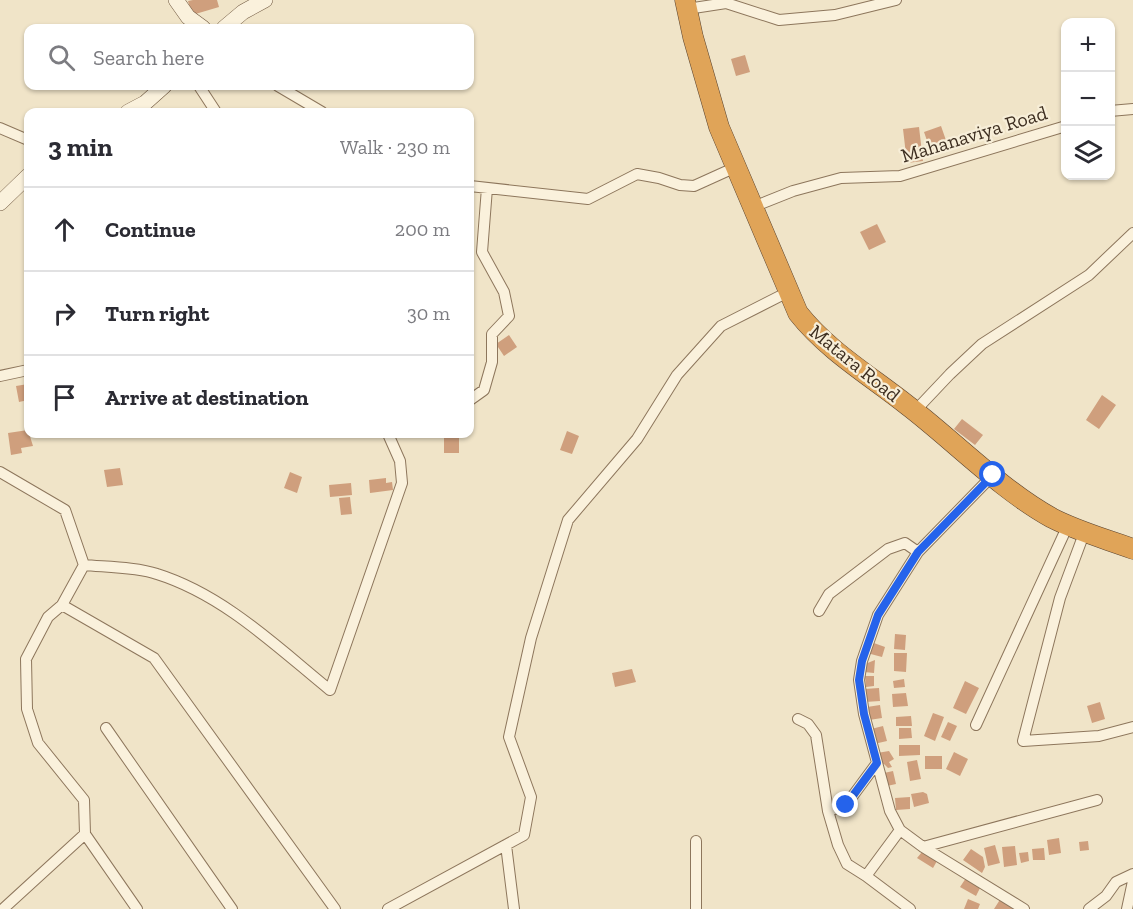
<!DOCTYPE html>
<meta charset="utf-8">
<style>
body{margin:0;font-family:"Zilla Slab",serif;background:#f2f2f3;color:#2b2b33}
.controls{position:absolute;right:18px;top:18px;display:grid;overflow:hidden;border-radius:12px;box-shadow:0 2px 4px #0004}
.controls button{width:54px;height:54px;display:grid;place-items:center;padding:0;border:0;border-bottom:2px solid #e1e1e2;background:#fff;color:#2b2b33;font:30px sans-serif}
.stop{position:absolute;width:18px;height:18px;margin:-14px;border:4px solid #2563eb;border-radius:50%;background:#fff}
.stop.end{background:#2563eb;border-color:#fff;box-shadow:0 2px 6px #0008}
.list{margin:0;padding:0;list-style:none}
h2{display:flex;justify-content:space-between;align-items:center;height:78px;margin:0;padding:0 24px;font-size:26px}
h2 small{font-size:20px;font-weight:400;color:#7c7c81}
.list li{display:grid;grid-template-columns:39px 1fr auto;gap:18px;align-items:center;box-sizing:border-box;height:84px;padding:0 24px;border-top:2px solid #e1e1e2}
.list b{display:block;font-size:22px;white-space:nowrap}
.list em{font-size:20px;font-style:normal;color:#7c7c81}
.icon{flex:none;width:33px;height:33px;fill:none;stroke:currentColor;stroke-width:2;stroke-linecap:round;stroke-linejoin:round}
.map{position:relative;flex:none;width:1133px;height:909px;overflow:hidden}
.search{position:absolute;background:#fff;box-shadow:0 2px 4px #0004;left:24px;top:24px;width:450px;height:66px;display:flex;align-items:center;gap:15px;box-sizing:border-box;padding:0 21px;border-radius:12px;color:#7c7c81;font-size:22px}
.panel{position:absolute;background:#fff;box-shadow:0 2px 4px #0004;left:24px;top:108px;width:450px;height:330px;border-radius:12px}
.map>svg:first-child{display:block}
.building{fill:#cf9f7d}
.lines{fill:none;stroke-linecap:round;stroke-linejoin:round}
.street-casing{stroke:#8d765c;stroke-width:12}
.secondary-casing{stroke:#6f573f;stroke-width:16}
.highway-casing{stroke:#5b4430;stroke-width:21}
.street{stroke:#faf1dc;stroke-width:10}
.secondary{stroke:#faf1dc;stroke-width:15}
.highway{stroke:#e0a458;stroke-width:20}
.route{stroke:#2563eb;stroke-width:8}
.labels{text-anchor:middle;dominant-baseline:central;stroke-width:4.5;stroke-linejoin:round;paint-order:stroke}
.street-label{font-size:20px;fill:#3d2e20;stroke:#f7eed8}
</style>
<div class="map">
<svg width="1133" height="909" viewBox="0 0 1133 909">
<rect width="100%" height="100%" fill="#f0e4c8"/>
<path class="building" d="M 193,0 L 217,0 L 219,7 L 192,15 L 188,1 Z
M 745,55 L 750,72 L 736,76 L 731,59 Z
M 941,126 L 948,146 L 931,152 L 924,132 Z
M 919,127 L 923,161 L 907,163 L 903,129 Z
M 877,224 L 886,242 L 869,250 L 860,232 Z
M 509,335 L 517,347 L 504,356 L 496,344 Z
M 28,384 L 28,400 L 19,402 L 16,386 Z
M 1102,395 L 1116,405 L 1099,429 L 1086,420 Z
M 962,419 L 983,435 L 975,445 L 954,429 Z
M 28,430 L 33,446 L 21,448 L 22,453 L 11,455 L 8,433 Z
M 567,431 L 579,436 L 572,454 L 560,450 Z
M 444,438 L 459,438 L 459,453 L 444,453 Z
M 120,468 L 123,485 L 107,487 L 104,470 Z
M 290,472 L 302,477 L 297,493 L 284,488 Z
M 386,478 L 386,483 L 392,482 L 393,490 L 370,493 L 369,480 Z
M 351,483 L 352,495 L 330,497 L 329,485 Z
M 350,497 L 352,514 L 341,515 L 339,498 Z
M 895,634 L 906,635 L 905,650 L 894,649 Z
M 871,642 L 885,647 L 882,657 L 867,653 Z
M 894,653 L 907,653 L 906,672 L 894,671 Z
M 875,660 L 874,673 L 864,672 L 865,664 Z
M 632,669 L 636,682 L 615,687 L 612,673 Z
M 865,676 L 874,676 L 874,686 L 866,687 Z
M 904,679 L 905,687 L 894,688 L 893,681 Z
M 965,681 L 979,688 L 966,714 L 953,708 Z
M 879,688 L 880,701 L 865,702 L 864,689 Z
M 906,693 L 908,706 L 893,707 L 892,694 Z
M 1100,702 L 1105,719 L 1092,723 L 1087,706 Z
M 880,705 L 882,718 L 869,720 L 867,707 Z
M 933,713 L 944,717 L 935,741 L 924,736 Z
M 911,716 L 912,726 L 896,726 L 896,717 Z
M 948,722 L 957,726 L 950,741 L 941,737 Z
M 883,726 L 887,741 L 874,744 L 871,729 Z
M 899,728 L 911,728 L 912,738 L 899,739 Z
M 899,745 L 920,745 L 920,755 L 899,756 Z
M 889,751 L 894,759 L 889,762 L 892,767 L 888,768 L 884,764 L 879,765 L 877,753 Z
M 954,752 L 968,759 L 960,776 L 946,769 Z
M 925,756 L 942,756 L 942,769 L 925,769 Z
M 917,760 L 921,779 L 910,781 L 907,762 Z
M 893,771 L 896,784 L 887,786 L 884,773 Z
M 923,792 L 927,794 L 929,803 L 914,807 L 911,794 Z
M 910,797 L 910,809 L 896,810 L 895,798 Z
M 1059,838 L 1061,853 L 1049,855 L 1047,840 Z
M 1088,841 L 1089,850 L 1080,851 L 1079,842 Z
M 995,845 L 1000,863 L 988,866 L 984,848 Z
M 1015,846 L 1017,865 L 1004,867 L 1002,847 Z
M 1044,848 L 1045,860 L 1033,860 L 1032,849 Z
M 971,849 L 983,857 L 985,867 L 982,873 L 963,860 Z
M 922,852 L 937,861 L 933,868 L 917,858 Z
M 1028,852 L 1029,861 L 1021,863 L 1019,853 Z
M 966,878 L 981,886 L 976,896 L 960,887 Z
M 1001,898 L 1015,907 L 1013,909 L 994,909 Z
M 968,899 L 980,904 L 978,909 L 964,909 Z"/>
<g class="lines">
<g class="street-casing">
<path id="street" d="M 687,9 L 726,3 L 779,20 L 835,15 L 896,0
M 199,86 L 216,112
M 278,86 L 322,112
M 1110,111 L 1133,109
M 0,128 L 28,140
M 470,186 L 588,199 L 637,174 L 659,178 L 680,185 L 694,186 L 736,167
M 753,207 L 793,191 L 841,178 L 900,176 L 1066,126
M 0,376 L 28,370
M 470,400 L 484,390 L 492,362 L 492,334 L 509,316 L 504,292 L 482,252 L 487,188
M 915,411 L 950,374 L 982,344 L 1089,275 L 1133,233
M 0,472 L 65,510 L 84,565 L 62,605 L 48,617 L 26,659 L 27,709 L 38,743 L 84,800 L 85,834 L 3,909
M 993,475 L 918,552 L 878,615 L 862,661 L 859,680 L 864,714 L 890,811 L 900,830 L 923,847 L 1024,909
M 1085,531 L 1060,598 L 1023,741 L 1099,736 L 1133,727
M 84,565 C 105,567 137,567 157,574 C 224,595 277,647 330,690 L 402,483 L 400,461 L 388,434
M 62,605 L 154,658 L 335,909
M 819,611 L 829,594 L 888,549 L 905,543 L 918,552
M 798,719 L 808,724 L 816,735 L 828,811 L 838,845 L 847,864 L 866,876 L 900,830
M 976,725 L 1068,525
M 106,728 L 232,909
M 828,811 L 846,805 L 877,763
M 85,834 L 137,909
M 506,845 L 514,909
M 923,847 L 1097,800
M 866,876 L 910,909
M 388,909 L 524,835 L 531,797 L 509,737 L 531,638 L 568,520 L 637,439 L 677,375 L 721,326 L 788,292
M 696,909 L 696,841
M 1089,909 L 1106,896 L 1116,882 L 1133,874
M 1127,909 L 1133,881"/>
</g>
<g class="secondary-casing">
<path id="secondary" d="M 176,0 L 188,17 L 203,28
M 224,28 L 243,12 L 265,0
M 128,112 L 145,103 L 164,86
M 0,203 L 28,176"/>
</g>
<g class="highway-casing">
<path id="highway" d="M 685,0 L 693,37 L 719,127 L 798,313 C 828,351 869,375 907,405 C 953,440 1001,490 1052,518 C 1077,531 1106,539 1133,549"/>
</g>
<use href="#street" class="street"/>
<use href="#secondary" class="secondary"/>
<use href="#highway" class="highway"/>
</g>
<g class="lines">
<path class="route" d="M 846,805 L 877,763 L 864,714 L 859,680 L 862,661 L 878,615 L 918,552 L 993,475"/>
</g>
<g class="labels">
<g class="street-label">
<text transform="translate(974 134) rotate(-17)">Mahanaviya Road</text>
<text transform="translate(855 363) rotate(39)">Matara Road</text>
</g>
</g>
</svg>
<div class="controls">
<button>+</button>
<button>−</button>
<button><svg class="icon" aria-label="layers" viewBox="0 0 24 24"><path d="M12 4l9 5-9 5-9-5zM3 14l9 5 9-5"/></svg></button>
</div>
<div class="stop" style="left:993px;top:475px"></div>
<div class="stop end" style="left:846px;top:805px"></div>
<div class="search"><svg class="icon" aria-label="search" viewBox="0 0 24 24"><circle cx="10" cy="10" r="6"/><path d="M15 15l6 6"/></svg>Search here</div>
<section class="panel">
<h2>3 min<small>Walk · 230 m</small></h2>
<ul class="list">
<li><svg class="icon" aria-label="ahead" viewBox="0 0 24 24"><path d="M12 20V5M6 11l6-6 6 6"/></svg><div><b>Continue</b></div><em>200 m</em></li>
<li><svg class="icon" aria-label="right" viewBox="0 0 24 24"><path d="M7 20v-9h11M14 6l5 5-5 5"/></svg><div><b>Turn right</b></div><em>30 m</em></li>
<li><svg class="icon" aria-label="arrive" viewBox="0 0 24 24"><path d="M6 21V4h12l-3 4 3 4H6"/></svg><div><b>Arrive at destination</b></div></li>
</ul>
</section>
</div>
